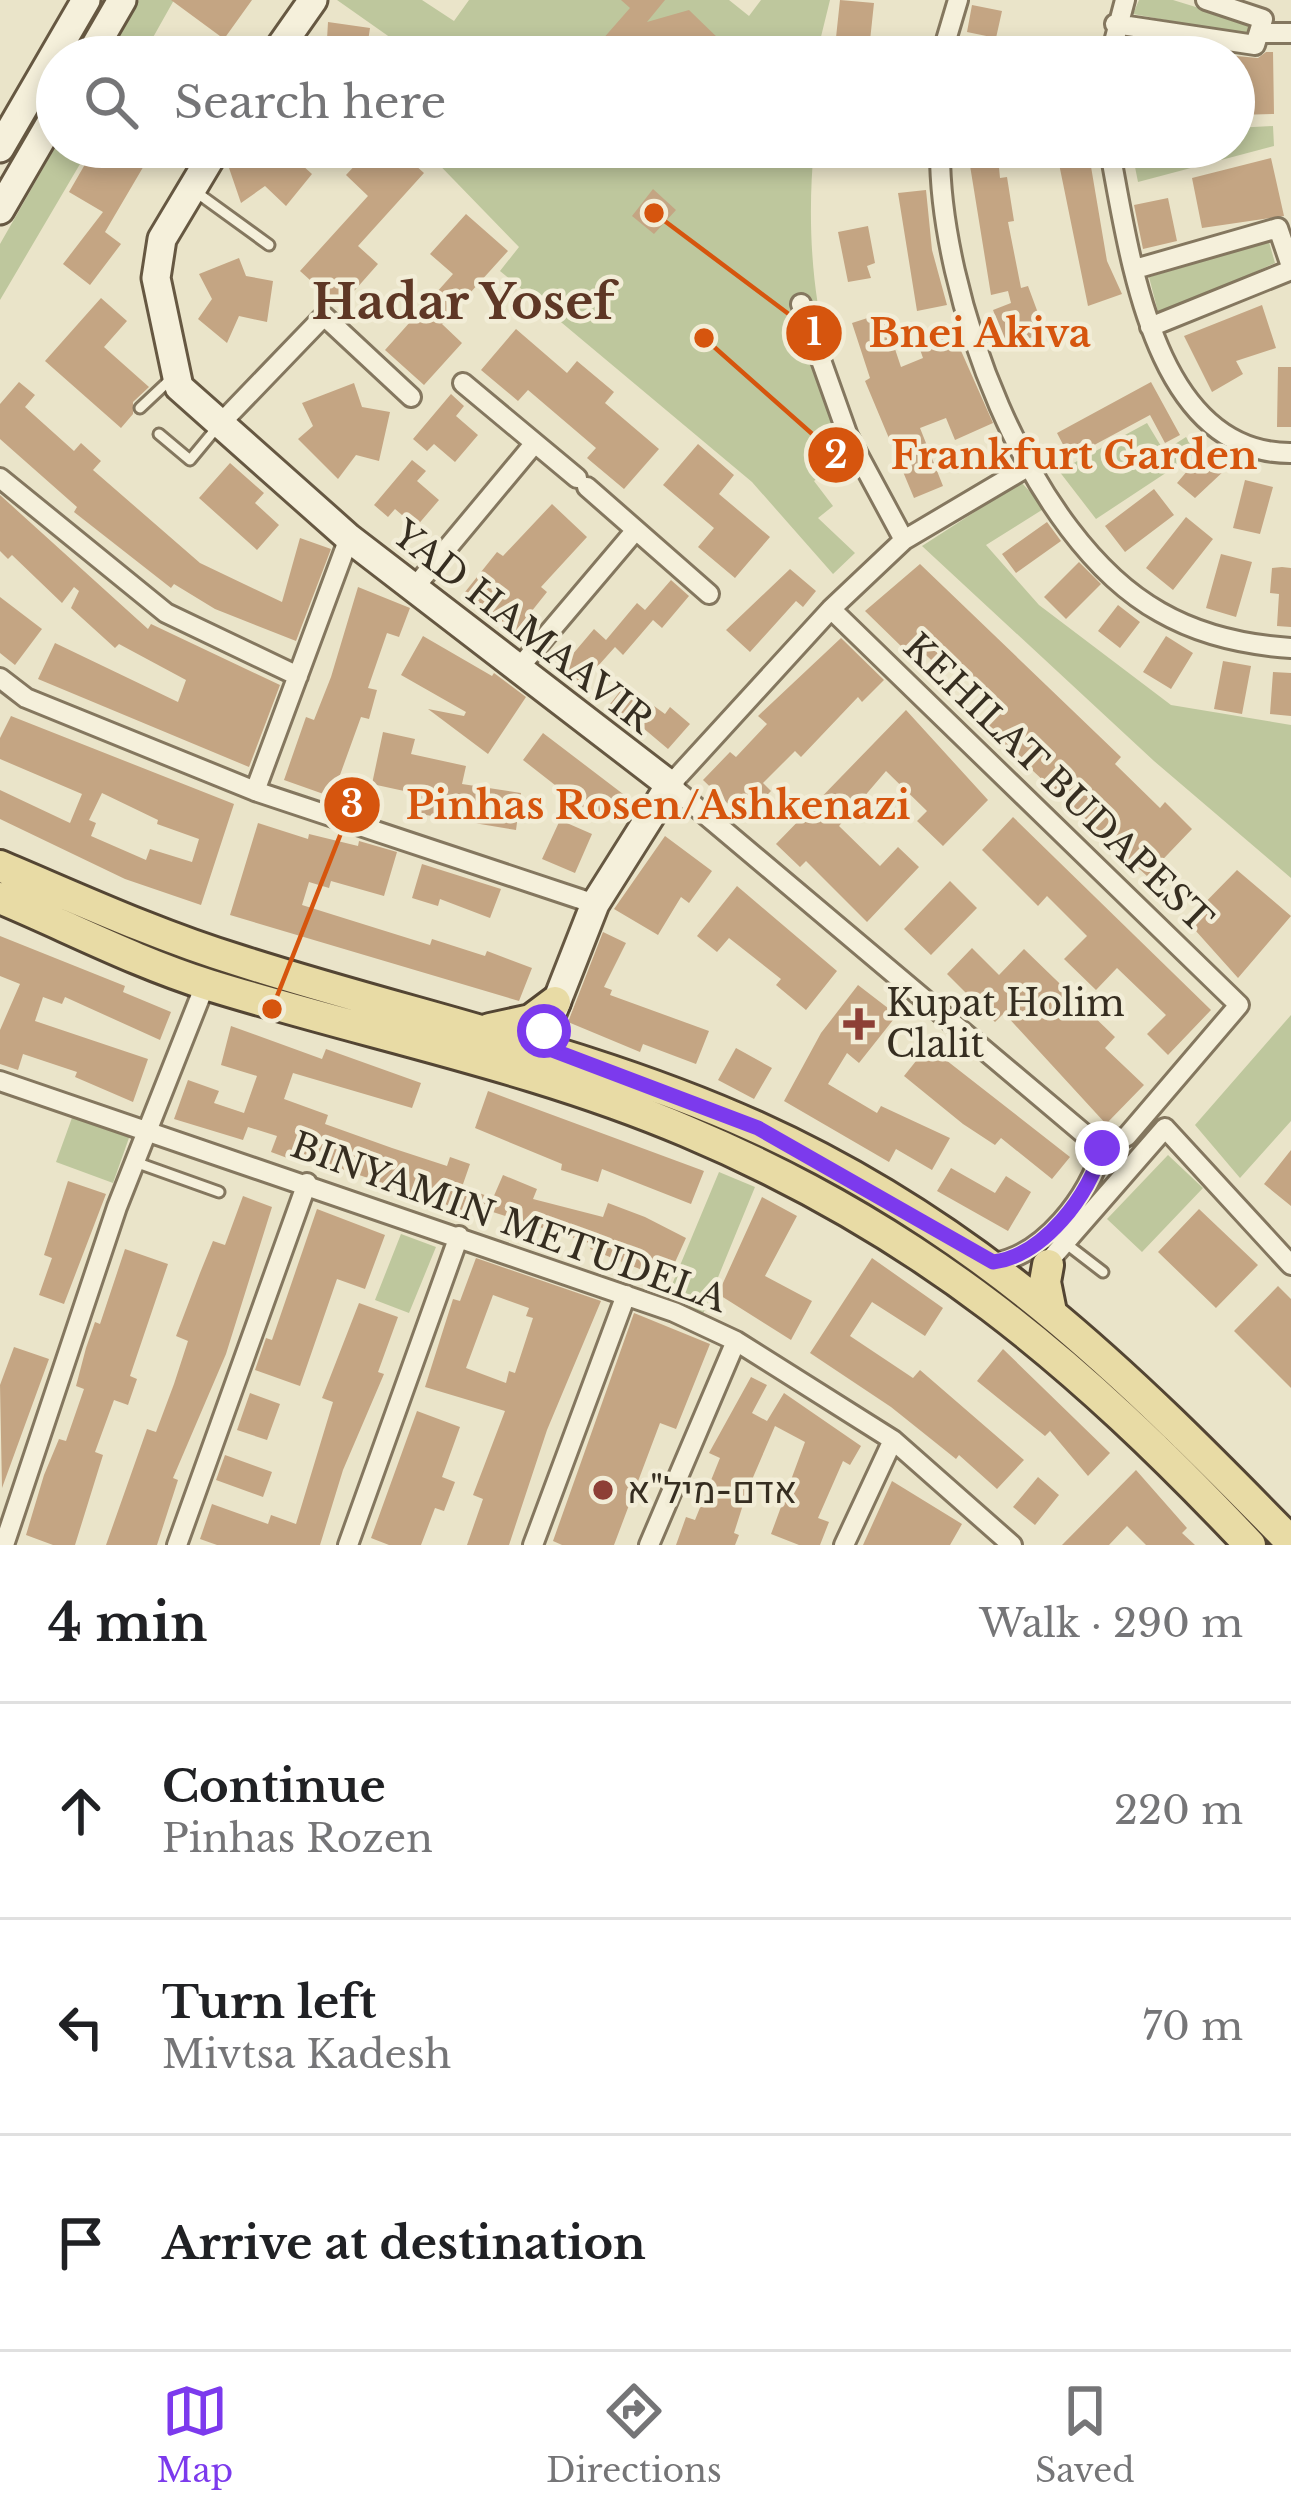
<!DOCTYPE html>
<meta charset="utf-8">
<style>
body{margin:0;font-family:"Libre Baskerville",Heebo,serif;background:#f6f6f6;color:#202124}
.stop{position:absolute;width:36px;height:36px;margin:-27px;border:9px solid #7c3aed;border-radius:50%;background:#fff}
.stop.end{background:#7c3aed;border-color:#fff;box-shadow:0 3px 12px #0008}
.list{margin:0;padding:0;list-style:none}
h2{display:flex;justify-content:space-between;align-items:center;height:156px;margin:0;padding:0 48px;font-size:51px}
h2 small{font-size:39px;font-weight:400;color:#757577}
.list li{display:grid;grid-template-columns:78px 1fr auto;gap:36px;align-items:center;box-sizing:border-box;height:216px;padding:0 48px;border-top:3px solid #e0e0e0}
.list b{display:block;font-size:45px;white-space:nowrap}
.list p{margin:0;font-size:39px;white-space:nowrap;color:#757577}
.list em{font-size:39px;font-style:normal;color:#757577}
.icon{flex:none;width:66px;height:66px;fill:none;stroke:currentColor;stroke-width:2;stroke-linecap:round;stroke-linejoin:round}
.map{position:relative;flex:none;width:1291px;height:1545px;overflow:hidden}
.search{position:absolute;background:#fff;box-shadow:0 6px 18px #0003;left:36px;right:36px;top:36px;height:132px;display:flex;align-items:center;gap:30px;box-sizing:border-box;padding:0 42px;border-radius:66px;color:#757577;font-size:45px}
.sheet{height:804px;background:#fff}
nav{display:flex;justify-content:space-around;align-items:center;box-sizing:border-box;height:168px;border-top:3px solid #e0e0e0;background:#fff;font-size:33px;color:#757577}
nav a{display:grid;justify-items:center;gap:6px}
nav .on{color:#7c3aed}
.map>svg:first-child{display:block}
.green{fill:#bec79d}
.building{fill:#c4a583;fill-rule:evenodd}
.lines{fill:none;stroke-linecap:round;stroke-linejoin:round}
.lane-casing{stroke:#84775f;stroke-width:15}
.street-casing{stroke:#84775f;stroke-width:24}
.secondary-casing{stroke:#665842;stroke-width:33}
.primary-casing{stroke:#534533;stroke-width:36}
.lane{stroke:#f5f0db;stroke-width:9}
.street{stroke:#f5f0db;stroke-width:18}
.secondary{stroke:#f5f0db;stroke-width:27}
.primary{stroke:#e8dba5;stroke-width:30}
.route{stroke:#7c3aed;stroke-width:15}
.poi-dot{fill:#8d3f36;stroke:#f2edd7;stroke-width:4.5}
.labels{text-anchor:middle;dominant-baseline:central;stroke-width:9;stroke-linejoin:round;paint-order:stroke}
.street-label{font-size:36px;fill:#362e21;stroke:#f2edd7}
.poi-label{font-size:36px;fill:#362e21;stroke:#f2edd7;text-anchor:start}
.district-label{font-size:48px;font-weight:bold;fill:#5e3725;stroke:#f2edd7}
.leader{fill:none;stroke:#d6550e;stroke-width:4.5}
.callout-dot{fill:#d6550e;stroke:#f2edd7;stroke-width:4.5}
.mark-label{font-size:36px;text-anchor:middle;font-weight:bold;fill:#fff}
.callout-label{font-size:39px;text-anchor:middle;font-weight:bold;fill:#d6550e;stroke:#f2edd7;stroke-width:9;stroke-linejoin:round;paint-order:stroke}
</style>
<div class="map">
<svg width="1291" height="1545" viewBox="0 0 1291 1545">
<rect width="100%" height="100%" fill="#eae4c9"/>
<path class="green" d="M 139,0 L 174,0 L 142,57 L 107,57 Z
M 337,0 L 422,0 L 454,21 L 469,0 L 729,0 L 749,16 L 761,0 L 830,0 L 816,57 L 418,57 Z
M 1139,0 L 1173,0 L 1251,24 L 1247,35 L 1133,14 Z
M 1273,126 L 1274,146 L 1138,182 L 1131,147 L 1234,147 L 1234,128 Z
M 57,144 L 90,147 L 0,300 L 0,244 Z
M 422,147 L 814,147 C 805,243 814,356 864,440 L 814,481 L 833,506 L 818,518 L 855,553 L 833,574 L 752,482 L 500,271 L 519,247 Z
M 1269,242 L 1275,263 L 1159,316 L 1149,277 Z
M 1147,423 L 1164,451 L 1186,437 L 1196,453 L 1096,519 L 1059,471 Z
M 1021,482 L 1045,508 L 986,545 L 1039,605 L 1171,705 L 1291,725 L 1291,878 L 1154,761 L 922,546 Z
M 1291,1015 L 1291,1121 L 1240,1178 L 1195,1125 Z
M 73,1115 L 130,1135 L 113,1183 L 56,1162 Z
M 1168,1155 L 1203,1188 L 1142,1252 L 1107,1219 Z
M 719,1172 L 755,1187 L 703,1314 L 666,1299 Z
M 401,1234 L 436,1247 L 409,1313 L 375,1300 Z"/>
<path class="building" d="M 171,0 L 252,0 L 224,39 Z
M 621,0 L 665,0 L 647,22 L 689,10 L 722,42 L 710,57 L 587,57 L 630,8 Z
M 840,0 L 874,3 L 869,50 L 835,47 Z
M 972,5 L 1002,11 L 996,38 L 967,32 Z
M 328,22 L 370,28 L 367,48 L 377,57 L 326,57 Z
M 1266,52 L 1273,52 L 1274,114 L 1237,115 L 1236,56 L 1258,58 Z
M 95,147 L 144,147 L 152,152 L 105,232 L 121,244 L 90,285 L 63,264 L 103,212 L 69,192 Z
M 252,147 L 294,147 L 292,156 L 312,174 L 286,206 L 265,186 L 241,203 L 229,168 L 251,158 Z
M 372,147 L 395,147 L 424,173 L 358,246 L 378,264 L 340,307 L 300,271 L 368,196 L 346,175 Z
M 824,147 L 872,147 L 873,162 L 825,163 Z
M 967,147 L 997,147 L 1000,178 L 1007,177 L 1014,221 L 1008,222 L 1021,288 L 1028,286 L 1045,332 L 1007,347 L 993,310 L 1011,303 L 1008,291 L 991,295 Z
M 1088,149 L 1107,261 L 1122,294 L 1088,306 L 1057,154 Z
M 1271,158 L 1284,216 L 1202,228 L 1192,178 Z
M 653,189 L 676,210 L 654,234 L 632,216 Z
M 926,190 L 932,250 L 947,305 L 917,311 L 898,193 Z
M 1168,198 L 1177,241 L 1143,249 L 1134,205 Z
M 466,214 L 508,251 L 442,324 L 462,343 L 424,385 L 385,350 L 453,274 L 430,254 Z
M 868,226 L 875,263 L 867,266 L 871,278 L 848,282 L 838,232 Z
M 239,258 L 246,276 L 273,281 L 267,322 L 239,316 L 227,343 L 198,319 L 212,299 L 199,274 Z
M 101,298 L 127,321 L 104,347 L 149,387 L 133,402 L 133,414 L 121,428 L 45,361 Z
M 1262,305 L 1276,348 L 1236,361 L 1243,374 L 1212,392 L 1184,336 Z
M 883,313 L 901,367 L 923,358 L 916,338 L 950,326 L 993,423 L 955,440 L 946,418 L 920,428 L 943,486 L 914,498 L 865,381 L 870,378 L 852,323 Z
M 516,329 L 567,373 L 577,361 L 614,392 L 605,403 L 659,449 L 624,489 L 587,458 L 596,448 L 528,390 L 518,401 L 481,370 Z
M 1278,367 L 1291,367 L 1291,427 L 1277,427 Z
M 19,382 L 35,395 L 25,407 L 74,451 L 81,443 L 101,461 L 93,470 L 200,563 L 282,602 L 300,538 L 331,549 L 296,641 L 215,609 L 174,584 L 171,588 L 74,512 L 77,507 L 0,439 L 0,404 Z
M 1151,382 L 1180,435 L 1165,443 L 1150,415 L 1070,458 L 1057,433 Z
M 354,383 L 362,407 L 390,412 L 379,461 L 356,455 L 338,479 L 298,439 L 313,426 L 302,403 Z
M 451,394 L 464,406 L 456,416 L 478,435 L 455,462 L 434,444 L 427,451 L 413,439 Z
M 698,444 L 734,475 L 719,494 L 770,537 L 735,578 L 698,547 L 714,528 L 663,485 Z
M 1205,450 L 1226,469 L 1195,498 L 1177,483 Z
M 412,460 L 426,471 L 417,481 L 439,500 L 416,527 L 395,509 L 388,517 L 374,505 Z
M 230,463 L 264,493 L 255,503 L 279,525 L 257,550 L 199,498 Z
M 1245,480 L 1273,487 L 1260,534 L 1233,528 Z
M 1154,489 L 1174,515 L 1125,552 L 1105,526 Z
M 0,495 L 148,629 L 151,624 L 280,685 L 249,767 L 38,679 L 55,643 L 178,702 L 186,680 L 119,644 L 115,648 L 71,608 L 79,591 L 74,587 L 62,603 L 12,555 L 8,559 L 0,551 Z
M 552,504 L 587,537 L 541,587 L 547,592 L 515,632 L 465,592 L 497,552 L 503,556 Z
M 1186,517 L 1213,539 L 1173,590 L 1146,568 Z
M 1047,522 L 1061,541 L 1016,573 L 1002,554 Z
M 1221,554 L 1252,562 L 1236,617 L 1206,608 Z
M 1079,562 L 1101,584 L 1066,619 L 1044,597 Z
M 920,564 L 1121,757 L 1115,764 L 1160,808 L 1165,802 L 1192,829 L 1147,876 L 981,723 L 998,705 L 953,663 L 944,672 L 911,641 L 904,649 L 865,611 Z
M 1282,567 L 1291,568 L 1291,627 L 1277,626 L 1279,594 L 1270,593 L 1272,568 Z
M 790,569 L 816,591 L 803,607 L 796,601 L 750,652 L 726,630 Z
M 671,580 L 689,596 L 662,628 L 653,620 L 623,655 L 615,647 L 581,685 L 561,668 L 594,629 L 606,640 L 637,603 L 645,610 Z
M 358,587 L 410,608 L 399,637 L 387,633 L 368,688 L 377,690 L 369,719 L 361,717 L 332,797 L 284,780 L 306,717 L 314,720 L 331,677 Z
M 0,597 L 42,629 L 15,665 L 0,653 Z
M 1118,605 L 1140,622 L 1120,648 L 1098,631 Z
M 423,636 L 492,676 L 494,673 L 526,697 L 488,754 L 428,709 L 464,716 L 466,712 L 401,675 Z
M 1166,636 L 1193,653 L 1171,689 L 1143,672 Z
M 841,638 L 884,680 L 862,702 L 858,697 L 801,757 L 795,751 L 763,783 L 771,791 L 744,819 L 703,780 L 730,752 L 736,757 L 767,724 L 758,716 Z
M 1223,661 L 1251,666 L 1242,714 L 1214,709 Z
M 1273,672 L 1291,673 L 1291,716 L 1270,714 Z
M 625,685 L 665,714 L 670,707 L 690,724 L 668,749 L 636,722 L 633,727 L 607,708 Z
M 906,710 L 988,800 L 943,846 L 917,821 L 927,811 L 886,771 L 839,826 L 880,866 L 898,847 L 919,867 L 867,922 L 806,861 L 800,867 L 776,844 Z
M 11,716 L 234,804 L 201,905 L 125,879 L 0,819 L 0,790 L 70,823 L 82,794 L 0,759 L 0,738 ZM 102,793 L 158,820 L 157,824 L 199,839 L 192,862 L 150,849 L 146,860 L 91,836 L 96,823 L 89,820 Z
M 383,732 L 415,739 L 411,754 L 466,766 L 462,784 L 521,793 L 516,830 L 414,813 L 418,794 L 372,784 Z
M 543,733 L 623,794 L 601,821 L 523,760 Z
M 1013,817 L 1211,1010 L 1168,1055 L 1147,1034 L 1166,1015 L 1117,968 L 1096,990 L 1064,959 L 1087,936 L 1047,896 L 1038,906 L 982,850 Z
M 560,820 L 592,834 L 575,873 L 542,859 Z
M 258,823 L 308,839 L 309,834 L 358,846 L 359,841 L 397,852 L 384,896 L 331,881 L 329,888 L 309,882 L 302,905 L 430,945 L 432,939 L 485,956 L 487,951 L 532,968 L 519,1001 L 230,915 Z
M 665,836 L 712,871 L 689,903 L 681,897 L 658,935 L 614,909 Z
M 422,864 L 501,889 L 490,918 L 440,899 L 438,906 L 412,898 Z
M 1237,870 L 1291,916 L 1238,978 L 1187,921 Z
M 950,881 L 977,908 L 931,955 L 904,929 Z
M 737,886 L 837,971 L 806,1010 L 776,985 L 781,979 L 729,938 L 717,952 L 697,936 Z
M 603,932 L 626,943 L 604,987 L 612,990 L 610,995 L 709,1031 L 696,1064 L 643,1044 L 640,1052 L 568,1022 Z
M 0,936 L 125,986 L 123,992 L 171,1012 L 160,1040 L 65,997 L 62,1004 L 43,997 L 35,1021 L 148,1059 L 133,1102 L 75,1077 L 77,1072 L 23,1054 L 18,1070 L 0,1064 L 0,1030 L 20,984 L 0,976 Z
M 972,948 L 999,975 L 1024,949 L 1115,1037 L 1105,1048 L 1144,1085 L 1106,1124 L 1004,1013 L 995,1022 L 947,974 Z
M 858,985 L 897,1015 L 859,1063 L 847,1053 L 828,1084 L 877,1113 L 881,1106 L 950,1138 L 932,1170 L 896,1149 L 889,1162 L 784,1101 L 821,1033 Z
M 231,1026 L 322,1059 L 326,1049 L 421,1083 L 412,1108 L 293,1073 L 284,1099 L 328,1115 L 325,1124 L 392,1148 L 447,1166 L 450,1157 L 470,1164 L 462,1187 L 493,1198 L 503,1175 L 537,1189 L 533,1199 L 603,1217 L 608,1203 L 645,1217 L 686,1238 L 667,1280 L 590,1249 L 592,1244 L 474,1206 L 471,1213 L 312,1159 L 309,1166 L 271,1152 L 277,1136 L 248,1127 L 243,1140 L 174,1119 L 188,1080 L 219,1091 L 214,1103 L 244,1113 L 257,1076 L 221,1065 Z
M 928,1046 L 1070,1157 L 1052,1179 L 1001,1138 L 995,1145 L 963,1124 L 904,1076 Z
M 736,1048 L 772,1068 L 754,1099 L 718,1080 Z
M 488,1091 L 704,1171 L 691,1204 L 602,1169 L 598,1182 L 561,1170 L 562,1164 L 475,1128 Z
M 1291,1150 L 1291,1206 L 1264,1184 Z
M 951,1168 L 995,1193 L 1006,1176 L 1031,1192 L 1008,1231 L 937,1191 Z
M 68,1181 L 106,1194 L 64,1304 L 39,1295 L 52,1258 L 44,1255 Z
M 243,1196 L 272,1207 L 226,1354 L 173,1478 L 178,1480 L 157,1545 L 106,1545 L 147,1429 L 156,1432 L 174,1384 L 188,1341 L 176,1336 L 200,1273 L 213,1241 L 225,1245 Z
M 762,1197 L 797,1216 L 765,1276 L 812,1301 L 791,1340 L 718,1294 Z
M 317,1209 L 385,1235 L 365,1289 L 337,1279 L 300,1386 L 255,1370 L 266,1338 L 272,1340 Z
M 1199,1209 L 1258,1265 L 1216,1308 L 1158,1252 Z
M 125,1249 L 168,1264 L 130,1376 L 137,1379 L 128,1405 L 114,1400 L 95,1452 L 103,1455 L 75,1545 L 53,1545 L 26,1535 L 44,1475 L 59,1439 L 66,1441 L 84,1389 L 76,1386 L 86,1348 L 95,1322 L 100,1324 Z
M 476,1258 L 601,1301 L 547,1430 L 509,1545 L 467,1545 L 483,1499 L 473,1495 L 505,1411 L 425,1387 L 453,1299 L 460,1301 ZM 493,1295 L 529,1308 L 526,1316 L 533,1318 L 515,1373 L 509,1371 L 506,1383 L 466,1368 Z
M 872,1258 L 943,1308 L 925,1336 L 872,1302 L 850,1336 L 913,1378 L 920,1370 L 1024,1460 L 997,1489 L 959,1455 L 956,1459 L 891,1407 L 810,1353 Z
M 1278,1286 L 1291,1299 L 1291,1388 L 1234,1331 Z
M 359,1303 L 398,1317 L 378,1372 L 384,1374 L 343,1470 L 320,1545 L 217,1545 L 200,1539 L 212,1504 L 268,1524 L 271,1515 L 296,1524 L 333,1402 L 322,1398 Z
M 634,1313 L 710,1344 L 676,1429 L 660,1423 L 614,1545 L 562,1545 L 553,1541 Z
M 14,1347 L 49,1359 L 2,1488 L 0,1385 Z
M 1003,1349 L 1110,1453 L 1088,1476 L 1050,1431 L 1045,1436 L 977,1381 Z
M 751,1377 L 767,1385 L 752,1413 L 767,1421 L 784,1393 L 861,1446 L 850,1465 L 843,1461 L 818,1518 L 829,1522 L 820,1545 L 799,1545 L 771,1534 L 805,1442 L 775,1426 L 748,1489 L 734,1533 L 739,1535 L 735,1545 L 676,1545 L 686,1517 L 695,1520 L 720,1458 L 709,1453 Z
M 250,1393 L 280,1404 L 267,1440 L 237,1430 Z
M 417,1411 L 460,1427 L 442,1477 L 455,1482 L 444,1511 L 435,1508 L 421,1545 L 389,1545 L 371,1538 Z
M 225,1455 L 272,1472 L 263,1497 L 216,1480 Z
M 1136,1470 L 1187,1528 L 1182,1533 L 1195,1545 L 1146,1545 L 1127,1526 L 1109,1545 L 1062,1545 Z
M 1038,1477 L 1059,1495 L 1035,1525 L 1013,1507 Z
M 892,1481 L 962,1524 L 950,1545 L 863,1545 Z"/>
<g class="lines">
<g class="lane-casing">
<path id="lane" d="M 342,147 L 343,148
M 196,192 L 269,245
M 140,408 L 173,377
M 159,434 L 190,460 L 219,425
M 135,1162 L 219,1192
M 1064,1242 L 1103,1272"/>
</g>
<g class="street-casing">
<path id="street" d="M 1115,24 L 1255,45 L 1263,19 L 1206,0
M 1261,33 L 1291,33
M 941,57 L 958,0
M 1110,57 L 1125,0
M 940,147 C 938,292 1027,538 1160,612 C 1200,635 1245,645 1291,648
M 1109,147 C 1129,248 1151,454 1291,453
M 1135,269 L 1278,228 L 1291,266
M 801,304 L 848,436 L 904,540
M 1150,327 L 1291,270
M 463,383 L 577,478
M 219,425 L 324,316 L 411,397
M 1029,466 L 904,540 L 831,609 L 670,785 L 1102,1149
M 0,478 L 166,613 L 298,676
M 587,487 L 709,594
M 414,588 L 534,444
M 831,609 L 1239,1005 L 1127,1136 L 1102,1149
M 518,669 L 635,531
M 0,678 L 26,698 L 255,791 L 595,904
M 255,791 L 349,538
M 0,1081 L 674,1312 L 736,1341 L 893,1440 L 1012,1545
M 993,1263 C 1043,1256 1090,1196 1102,1149
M 1042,1269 L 1165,1128 L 1291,1265
M 4,1545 L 117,1207 L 207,980
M 177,1545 L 307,1183
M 348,1545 L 459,1236
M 533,1545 L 626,1295
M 649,1545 L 736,1341
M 844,1545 L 893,1440"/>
</g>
<g class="secondary-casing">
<path id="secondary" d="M 89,57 L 122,0
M 273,57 L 313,0
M 217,147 L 162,239 L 156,278 L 179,387 L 349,538 L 670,785 L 595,904 L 531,1067
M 0,148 L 86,0
M 0,210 L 57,112"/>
</g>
<g class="primary-casing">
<path id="primary" d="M 0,866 C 78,899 156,935 237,960 C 410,1016 588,1051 756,1127 C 978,1227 1124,1371 1291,1542
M 0,898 C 69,927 138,963 209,985 C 367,1034 533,1066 686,1131 C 921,1230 1077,1362 1250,1545
M 490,1029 L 531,1020 L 555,1002
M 1048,1265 L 1045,1282 L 1051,1312"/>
</g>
<use href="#lane" class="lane"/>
<use href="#street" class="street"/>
<use href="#secondary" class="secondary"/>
<use href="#primary" class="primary"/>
</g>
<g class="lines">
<path class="route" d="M 544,1031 L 539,1045 L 758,1128 L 993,1262 C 1043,1256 1090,1195 1102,1148"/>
</g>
<g class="poi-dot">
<path d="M853 1006h12v12h12v12h-12v12h-12v-12h-12v-12h12z"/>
<circle cx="603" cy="1490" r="12"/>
</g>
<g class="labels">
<g class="street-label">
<text transform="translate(523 627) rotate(38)">YAD HAMAAVIR</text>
<text transform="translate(1058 783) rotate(44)">KEHILAT BUDAPEST</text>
<text transform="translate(509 1222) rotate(20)">BINYAMIN METUDELA</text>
</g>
<g class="poi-label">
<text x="886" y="1003">Kupat Holim<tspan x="886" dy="41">Clalit</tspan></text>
<text x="627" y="1490">אדם-מיל"א</text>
</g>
<g class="district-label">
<text x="463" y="302">Hadar Yosef</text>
</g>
</g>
<path class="leader" d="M654 213L814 333M704 338L836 455M272 1009L352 805"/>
<g class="callout-dot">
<circle cx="654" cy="213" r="12"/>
<circle cx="704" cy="338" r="12"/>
<circle cx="272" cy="1009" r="12"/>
<circle cx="814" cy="333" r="30"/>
<circle cx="836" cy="455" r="30"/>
<circle cx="352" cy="805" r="30"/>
</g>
<g class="mark-label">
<text x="814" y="345">1</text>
<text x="836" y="468">2</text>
<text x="352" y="817">3</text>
</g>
<g class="callout-label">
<text x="980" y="347">Bnei Akiva</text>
<text x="1074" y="469">Frankfurt Garden</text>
<text x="658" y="819">Pinhas Rosen/Ashkenazi</text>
</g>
</svg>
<div class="stop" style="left:544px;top:1031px"></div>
<div class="stop end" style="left:1102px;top:1148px"></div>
<div class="search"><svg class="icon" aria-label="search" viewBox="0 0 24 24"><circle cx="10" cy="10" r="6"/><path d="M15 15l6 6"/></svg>Search here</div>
</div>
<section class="sheet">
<h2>4 min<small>Walk · 290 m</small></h2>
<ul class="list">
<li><svg class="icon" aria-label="ahead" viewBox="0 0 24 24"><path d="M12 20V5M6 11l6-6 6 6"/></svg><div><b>Continue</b><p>Pinhas Rozen</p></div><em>220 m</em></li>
<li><svg class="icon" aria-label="left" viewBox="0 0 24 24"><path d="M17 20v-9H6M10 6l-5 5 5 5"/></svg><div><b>Turn left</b><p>Mivtsa Kadesh</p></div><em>70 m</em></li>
<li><svg class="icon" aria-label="arrive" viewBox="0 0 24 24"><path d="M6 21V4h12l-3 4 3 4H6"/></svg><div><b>Arrive at destination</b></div></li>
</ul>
</section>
<nav>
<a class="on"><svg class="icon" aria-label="map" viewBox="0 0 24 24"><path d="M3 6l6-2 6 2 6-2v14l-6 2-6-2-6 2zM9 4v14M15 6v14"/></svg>Map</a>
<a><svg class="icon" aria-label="directions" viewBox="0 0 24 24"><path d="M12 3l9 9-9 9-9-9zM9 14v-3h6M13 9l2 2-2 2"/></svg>Directions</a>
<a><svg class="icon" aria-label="saved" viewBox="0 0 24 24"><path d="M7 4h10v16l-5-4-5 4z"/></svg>Saved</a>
</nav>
